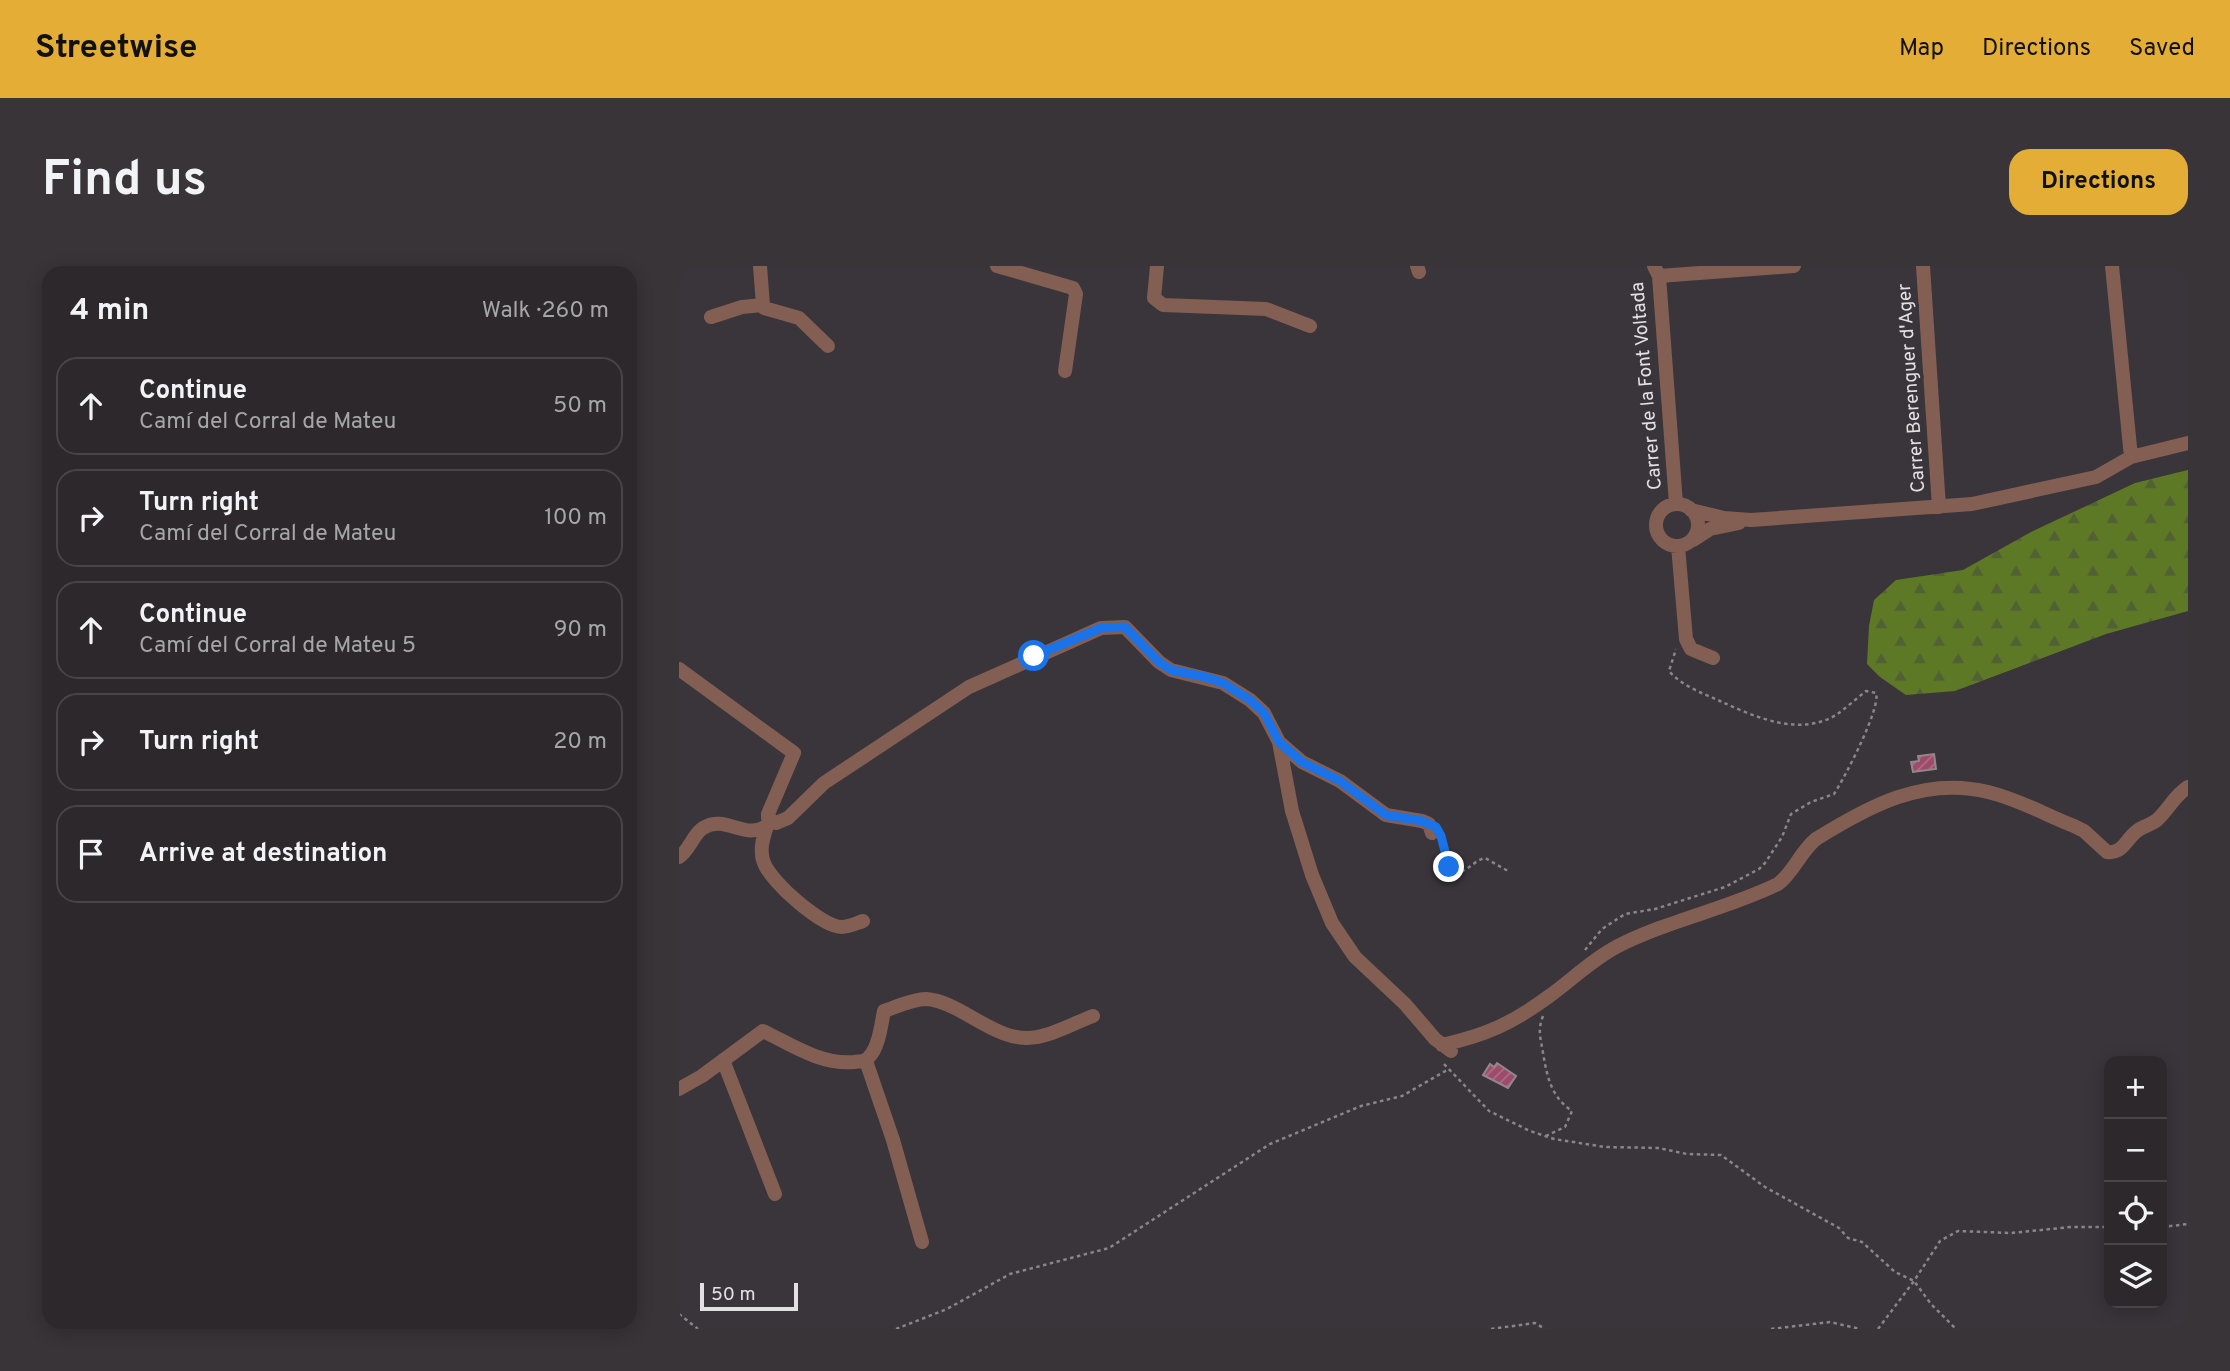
<!DOCTYPE html>
<meta charset="utf-8">
<style>
body{margin:0;font-family:Overpass,sans-serif;background:#383438;color:#f1f3f6}
.controls{position:absolute;right:21px;bottom:21px;display:grid;overflow:hidden;border-radius:14px;box-shadow:0 4px 18px #0003}
.controls button{width:63px;height:63px;display:grid;place-items:center;padding:0;border:0;border-bottom:2px solid #484448;background:#2c282c;color:#f1f3f6;font:35px sans-serif}
.scale{position:absolute;left:21px;bottom:18px;width:98px;box-sizing:border-box;padding-left:7px;border:4px solid #e3e0e3;border-top:0;font-size:19px;line-height:24px;white-space:nowrap;color:#e3e0e3;-webkit-text-stroke:5px #3a353b;paint-order:stroke}
.stop{position:absolute;width:21px;height:21px;margin:-16px;border:5px solid #1a73e8;border-radius:50%;background:#fff}
.stop.end{background:#1a73e8;border-color:#fff;box-shadow:0 2px 7px #0008}
.list{margin:0;padding:0;list-style:none}
h2{display:flex;justify-content:space-between;align-items:center;height:91px;margin:0;padding:0 28px;font-size:30px}
h2 small{font-size:23px;font-weight:400;color:#a6a6a9}
.list li{display:grid;grid-template-columns:46px 1fr auto;gap:21px;align-items:center;box-sizing:border-box;height:98px;margin:0 14px 14px;padding:0 14px;border:2px solid #484448;border-radius:21px}
.list b{display:block;font-size:26px;white-space:nowrap}
.list p{margin:0;font-size:23px;white-space:nowrap;color:#a6a6a9}
.list em{font-size:23px;font-style:normal;color:#a6a6a9}
.icon{flex:none;width:38px;height:38px;fill:none;stroke:currentColor;stroke-width:2;stroke-linecap:round;stroke-linejoin:round}
.map{position:relative;flex:none;width:1509px;height:1063px;overflow:hidden;border-radius:21px}
header{display:flex;align-items:center;gap:42px;box-sizing:border-box;height:98px;padding:0 35px;background:#e4ad35;color:#111}
header strong{font-size:33px}
nav{display:flex;gap:38px;margin-inline-start:auto;font-size:24px}
.intro{display:flex;align-items:center;justify-content:space-between;box-sizing:border-box;height:168px;padding:0 42px}
h1{margin:0;font-size:49px}
.button{padding:18px 32px;border-radius:21px;background:#e4ad35;color:#111;font-size:24px;font-weight:700}
main{display:flex;gap:42px;padding:0 42px}
aside{flex:1;background:#2c282c;border-radius:21px;box-shadow:0 4px 18px #0003}
.map>svg:first-child{display:block}
.forest{fill:url(#forest-firs)}
.building{fill:url(#building-hatch);stroke:#92888b;stroke-width:2}
.lines{fill:none;stroke-linecap:round;stroke-linejoin:round}
.path{stroke:#898589;stroke-width:2.5;stroke-dasharray:3.5 3.5;stroke-linecap:butt}
.minor{stroke:#835e53;stroke-width:14}
.route{stroke:#1a73e8;stroke-width:9}
.labels{text-anchor:middle;dominant-baseline:central;stroke-width:7;stroke-linejoin:round;paint-order:stroke}
.street-label{font-size:19px;fill:#e3e0e3;stroke:#3a353b}
</style>
<header>
<strong>Streetwise</strong>
<nav><a>Map</a><a>Directions</a><a>Saved</a></nav>
</header>
<div class="intro"><h1>Find us</h1><a class="button">Directions</a></div>
<main>
<aside>
<h2>4 min<small>Walk · 260 m</small></h2>
<ul class="list">
<li><svg class="icon" aria-label="ahead" viewBox="0 0 24 24"><path d="M12 20V5M6 11l6-6 6 6"/></svg><div><b>Continue</b><p>Camí del Corral de Mateu</p></div><em>50 m</em></li>
<li><svg class="icon" aria-label="right" viewBox="0 0 24 24"><path d="M7 20v-9h11M14 6l5 5-5 5"/></svg><div><b>Turn right</b><p>Camí del Corral de Mateu</p></div><em>100 m</em></li>
<li><svg class="icon" aria-label="ahead" viewBox="0 0 24 24"><path d="M12 20V5M6 11l6-6 6 6"/></svg><div><b>Continue</b><p>Camí del Corral de Mateu 5</p></div><em>90 m</em></li>
<li><svg class="icon" aria-label="right" viewBox="0 0 24 24"><path d="M7 20v-9h11M14 6l5 5-5 5"/></svg><div><b>Turn right</b></div><em>20 m</em></li>
<li><svg class="icon" aria-label="arrive" viewBox="0 0 24 24"><path d="M6 21V4h12l-3 4 3 4H6"/></svg><div><b>Arrive at destination</b></div></li>
</ul>
</aside>
<div class="map">
<svg width="1509" height="1063" viewBox="0 0 1509 1063">
<defs>
<pattern id="forest-firs" width="22" height="20" patternUnits="userSpaceOnUse" patternTransform="scale(1.75)"><rect width="22" height="20" fill="#5e7925"/><path d="M5 1l3.5 6h-7zM16 11l3.5 6h-7z" fill="#526133"/></pattern>
<pattern id="building-hatch" width="6" height="6" patternUnits="userSpaceOnUse" patternTransform="scale(1.75)"><rect width="6" height="6" fill="#9d4b68"/><path d="M-1 1l2-2M0 6l6-6M5 7l2-2" fill="none" stroke="#af6d85"/></pattern>
</defs>
<rect width="100%" height="100%" fill="#3a353b"/>
<path class="forest" d="M 1509,204 L 1509,345 L 1427,368 L 1276,425 L 1227,429 L 1201,411 L 1188,398 L 1190,360 L 1195,334 L 1217,314 L 1284,304 L 1352,266 L 1456,217 Z"/>
<path class="building" d="M 1255,488 L 1257,503 L 1234,506 L 1232,496 L 1240,495 L 1239,490 Z
M 818,797 L 837,810 L 829,822 L 804,809 L 811,798 L 815,801 Z"/>
<g class="lines">
<path class="path" d="M 764,575 L 773,606 C 787,609 793,595 806,592 L 829,605
M 906,684 L 923,663 L 946,648 L 976,643 L 1046,621 L 1080,603 L 1086,597 L 1103,571 L 1112,548 L 1132,536 L 1155,528 C 1166,511 1202,442 1197,427 L 1187,425 C 1177,433 1167,442 1157,449 C 1120,471 1076,451 1041,435 C 1023,427 1003,420 990,405 L 997,383
M 864,750 C 858,765 862,773 864,787 C 868,810 872,831 893,845 L 886,861 L 867,870
M 765,798 L 810,845 L 851,865 L 875,873 L 926,881 L 979,882 L 1008,888 L 1042,889 L 1086,921 L 1160,962 L 1169,972 L 1183,976 L 1216,1006 L 1235,1015 L 1252,1038 L 1277,1063
M 1483,961 L 1509,958
M 0,1048 L 19,1063
M 217,1063 L 268,1043 L 331,1008 L 430,982 L 591,878 L 682,840 L 723,830 L 770,803
M 812,1063 L 856,1057 L 866,1063
M 1092,1063 L 1151,1056 L 1181,1063
M 1199,1063 L 1235,1015 L 1261,975 L 1279,965 L 1332,967 L 1392,961 L 1430,961"/>
<path class="minor" d="M 318,0 L 394,22 L 397,28 L 386,105
M 478,0 L 475,32 L 484,39 L 587,43 L 631,60
M 738,0 L 740,6
M 975,0 L 980,10 L 997,238
M 1244,0 L 1260,241
M 1433,0 L 1452,191
M 980,10 L 1115,0
M 84,39 L 85,42 L 120,52 L 149,80
M 32,51 L 63,41 L 84,39 L 81,0
M977 259a21 21 0 1 1 42 0a21 21 0 1 1-42 0Z
M 1012,244 L 1045,252 L 1072,254 L 1293,238 L 1417,211 L 1452,191 L 1509,177
M 1014,274 L 1031,263 L 1060,257
M 999,280 L 1007,373 L 1012,383 L 1034,392
M 0,403 L 115,487 L 89,548 L 89,552 L 97,557 L 109,552 L 145,517 L 290,421 L 422,362 L 446,361 L 480,396 L 492,404 L 544,417 L 571,434 L 585,447 L 600,476 L 613,545 L 633,609 L 653,657 L 676,691 L 726,738 L 756,773 L 772,785
M 600,476 L 623,496 L 661,515 L 707,549 L 743,555 L 750,558 L 753,567
M 88,560 C 84,572 80,585 85,597 C 92,616 143,661 163,661 C 170,661 178,657 184,655
M 0,591 C 11,584 14,568 24,562 C 48,547 67,578 91,557
M 763,779 C 807,769 832,758 869,731 C 893,714 912,694 939,680 C 990,654 1048,643 1099,618 C 1115,606 1121,586 1137,573 C 1190,540 1245,510 1309,526 C 1339,533 1367,549 1395,560 L 1405,565 L 1428,586 C 1444,588 1447,573 1458,565 C 1464,560 1472,559 1478,554 C 1490,543 1495,530 1509,521
M 44,794 L 96,928
M 187,795 L 214,874 L 243,976
M 0,823 L 23,810 L 84,765 C 113,779 142,799 175,796 C 181,795 186,796 190,791 C 200,781 202,759 205,745 C 217,741 234,733 247,733 C 283,735 317,779 358,771 C 377,768 397,756 414,750"/>
</g>
<g class="lines">
<path class="route" d="M 355,390 L 422,362 L 446,361 L 480,396 L 492,404 L 526,411 L 544,417 L 571,434 L 585,447 L 600,476 L 623,496 L 661,515 L 707,549 L 743,555 L 757,561 L 762,570 L 770,601"/>
</g>
<g class="labels">
<g class="street-label">
<text transform="translate(968 120) rotate(-95)">Carrer de la Font Voltada</text>
<text transform="translate(1233 122) rotate(-94)">Carrer Berenguer d'Ager</text>
</g>
</g>
</svg>
<div class="controls">
<button>+</button>
<button>−</button>
<button><svg class="icon" aria-label="locate" viewBox="0 0 24 24"><circle cx="12" cy="12" r="6"/><path d="M12 2v4M12 18v4M2 12h4M18 12h4"/></svg></button>
<button><svg class="icon" aria-label="layers" viewBox="0 0 24 24"><path d="M12 4l9 5-9 5-9-5zM3 14l9 5 9-5"/></svg></button>
</div>
<div class="scale">50 m</div>
<div class="stop" style="left:355px;top:390px"></div>
<div class="stop end" style="left:770px;top:601px"></div>
</div>
</main>
